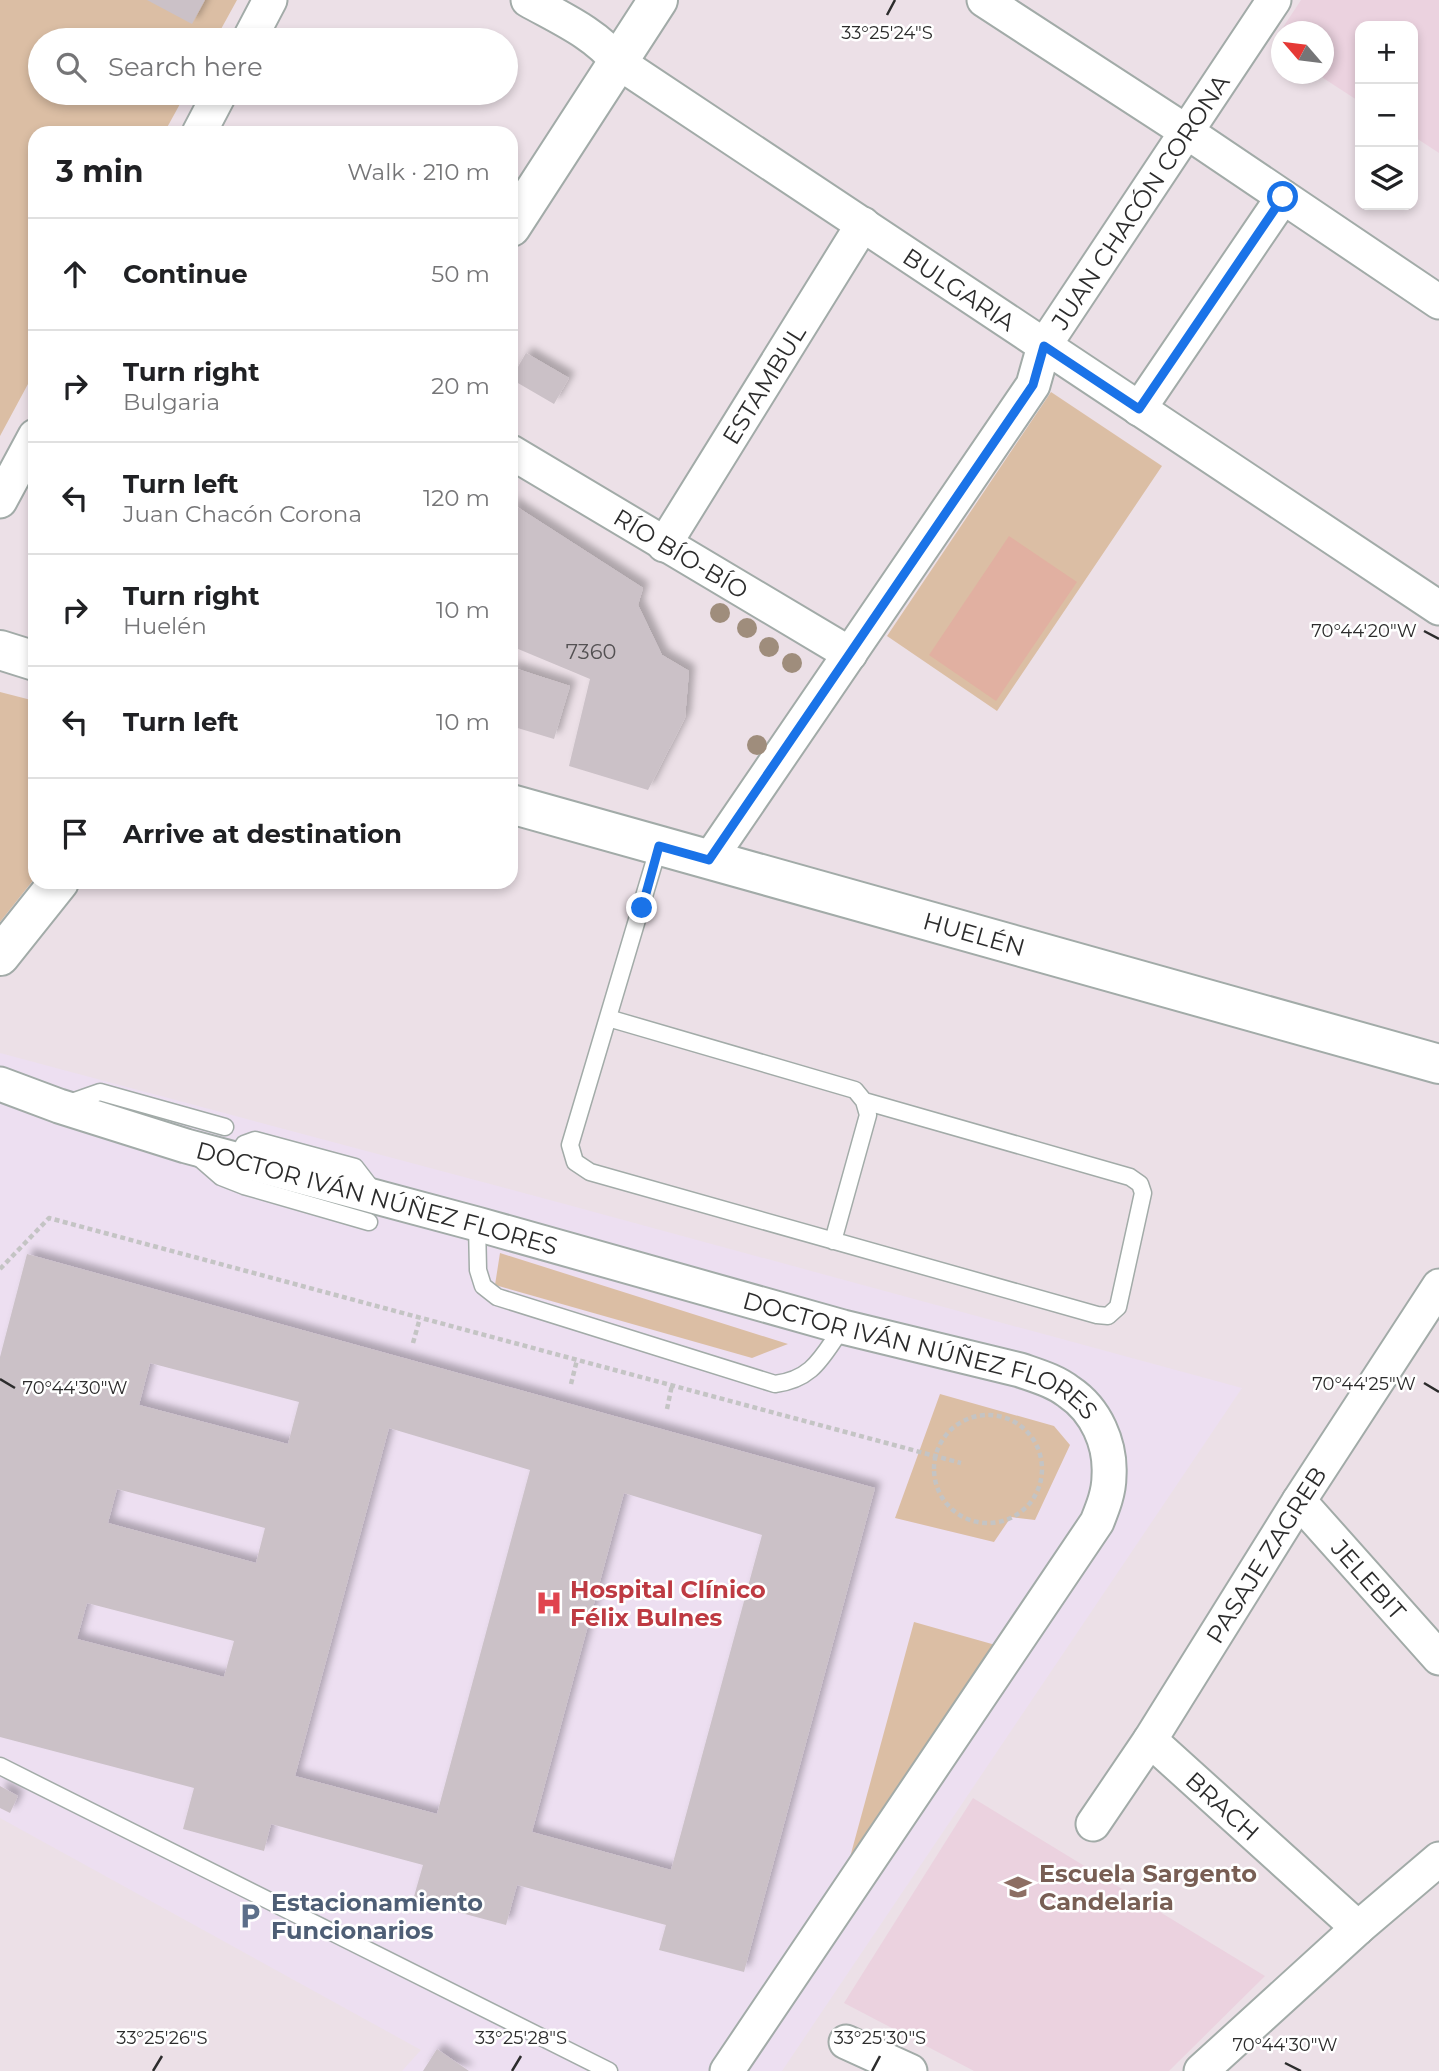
<!DOCTYPE html>
<meta charset="utf-8">
<style>
body{margin:0;font-family:Montserrat,sans-serif;background:#f6f6f6;color:#202124}
.controls{position:absolute;right:21px;top:21px;display:grid;overflow:hidden;border-radius:14px;box-shadow:0 4px 10px #0003}
.controls button{width:63px;height:63px;display:grid;place-items:center;padding:0;border:0;border-bottom:2px solid #e0e0e0;background:#fff;color:#202124;font:35px sans-serif}
.compass{position:absolute;left:1271px;top:21px;width:63px;height:63px;border-radius:50%;background:#fff;box-shadow:0 4px 10px #0003;rotate:298deg}
.stop{position:absolute;width:21px;height:21px;margin:-16px;border:5px solid #1a73e8;border-radius:50%;background:#fff}
.stop.end{background:#1a73e8;border-color:#fff;box-shadow:0 2px 7px #0008}
.list{margin:0;padding:0;list-style:none}
h2{display:flex;justify-content:space-between;align-items:center;height:91px;margin:0;padding:0 28px;font-size:30px}
h2 small{font-size:23px;font-weight:400;color:#757577}
.list li{display:grid;grid-template-columns:46px 1fr auto;gap:21px;align-items:center;box-sizing:border-box;height:112px;padding:0 28px;border-top:2px solid #e0e0e0}
.list b{display:block;font-size:26px;white-space:nowrap}
.list p{margin:0;font-size:23px;white-space:nowrap;color:#757577}
.list em{font-size:23px;font-style:normal;color:#757577}
.icon{flex:none;width:38px;height:38px;fill:none;stroke:currentColor;stroke-width:2;stroke-linecap:round;stroke-linejoin:round}
.map{position:relative;flex:none;width:1439px;height:2071px;overflow:hidden}
.search{position:absolute;background:#fff;box-shadow:0 4px 10px #0003;left:28px;top:28px;width:490px;height:77px;display:flex;align-items:center;gap:18px;box-sizing:border-box;padding:0 24px;border-radius:38px;color:#757577;font-size:26px}
.panel{position:absolute;background:#fff;box-shadow:0 4px 10px #0003;left:28px;top:126px;width:490px;height:763px;border-radius:21px}
.map>svg:first-child{display:block}
.education{fill:#ebd2df}
.medical{fill:#eddff1}
.green{fill:#dbbea4}
.pitch{fill:#e1b0a1}
.building{fill:#cbc1c7;fill-rule:evenodd;filter:url(#shadow)}
.lines{fill:none;stroke-linecap:round;stroke-linejoin:round}
.service-casing{stroke:#a2aba8;stroke-width:19}
.minor-casing{stroke:#a2aba8;stroke-width:37}
.secondary-casing{stroke:#a2aba8;stroke-width:42}
.path{stroke:#c4c4c4;stroke-width:4.5;stroke-dasharray:5 3.5;stroke-linecap:butt}
.service{stroke:#fff;stroke-width:16}
.minor{stroke:#fff;stroke-width:33}
.secondary{stroke:#fff;stroke-width:38}
.tree{fill:#9f8d7c}
.route{stroke:#1a73e8;stroke-width:9}
.ticks{fill:none;stroke:#2c2c2c;stroke-width:2.5}
.labels{text-anchor:middle;dominant-baseline:central;stroke-width:5;stroke-linejoin:round;paint-order:stroke}
.number-label{font-size:21px;fill:#545153}
.street-label{font-size:24px;fill:#2c2c2c;stroke:#fff}
.health-label{font-size:24px;font-weight:bold;fill:#be3a42;stroke:#fff;text-anchor:start}
.education-label{font-size:24px;font-weight:bold;fill:#785e54;stroke:#fff;text-anchor:start}
.service-label{font-size:24px;font-weight:bold;fill:#4e5e75;stroke:#fff;text-anchor:start}
.ticks-label{font-size:18px;text-anchor:middle;fill:#2c2c2c;stroke:#fff;stroke-width:5;stroke-linejoin:round;paint-order:stroke}
</style>
<div class="map">
<svg width="1439" height="2071" viewBox="0 0 1439 2071">
<defs>
<filter id="shadow"><feDropShadow dx="6" dy="-6" stdDeviation="3.5" flood-color="#0004"/></filter>
</defs>
<rect width="100%" height="100%" fill="#ece0e7"/>
<path class="education" d="M 1301,0 L 1439,0 L 1439,153 L 1413,136 L 1413,26 L 1360,26 L 1360,102 L 1317,74 L 1324,74 L 1324,32 L 1282,32 L 1281,50 L 1272,44 Z
M 973,1798 L 1265,1976 L 1169,2071 L 974,2071 L 844,2003 Z"/>
<path class="medical" d="M 0,1053 L 561,1203 L 1242,1388 L 782,2071 L 402,2071 L 421,2050 L 0,1818 Z"/>
<path class="green" d="M 0,0 L 237,0 L 215,40 L 40,40 L 40,93 L 186,93 L 164,133 L 35,133 L 35,371 L 0,436 Z
M 1051,392 L 1162,466 L 997,711 L 887,636 Z
M 0,692 L 35,701 L 35,878 L 0,922 Z
M 500,1253 L 788,1344 L 752,1358 L 495,1285 Z
M 940,1394 L 1054,1426 L 1070,1445 L 1035,1520 L 1011,1517 L 994,1542 L 895,1518 Z
M 914,1622 L 999,1646 L 846,1872 Z"/>
<path class="pitch" d="M 1009,536 L 1077,582 L 996,701 L 929,655 Z"/>
<path class="building" d="M 147,0 L 205,0 L 192,24 Z
M 526,353 L 569,378 L 554,404 L 511,379 Z
M 511,503 L 643,588 L 638,605 L 662,655 L 689,671 L 685,718 L 648,790 L 569,766 L 590,679 L 511,646 Z
M 511,667 L 570,686 L 554,739 L 511,726 Z
M 27,1254 L 875,1488 L 744,1972 L 659,1950 L 666,1925 L 517,1885 L 506,1925 L 413,1900 L 423,1865 L 271,1824 L 264,1851 L 183,1829 L 194,1788 L 0,1737 L 0,1357 ZM 150,1363 L 299,1402 L 288,1444 L 139,1405 ZM 389,1428 L 530,1470 L 437,1814 L 295,1776 ZM 117,1489 L 265,1528 L 256,1563 L 108,1523 ZM 624,1493 L 762,1535 L 671,1870 L 532,1832 ZM 87,1603 L 234,1641 L 224,1677 L 77,1639 Z
M 0,1786 L 18,1796 L 10,1813 L 0,1808 Z
M 437,2049 L 469,2071 L 423,2071 Z"/>
<g class="lines">
<g class="service-casing">
<path id="service" d="M 659,846 L 570,1145 L 575,1162 L 590,1172 L 1097,1315 L 1108,1316 L 1118,1307 L 1143,1193 L 1140,1184 L 1130,1177 L 864,1101
M 608,1018 L 855,1090 L 864,1101 L 868,1115 L 833,1241
M 66,1104 L 100,1092 L 225,1127
M 198,1157 L 221,1177 L 244,1186 L 369,1222
M 237,1163 L 236,1159 L 244,1144 L 255,1140 L 355,1167 L 375,1193
M 477,1224 L 478,1270 L 483,1286 L 497,1297 L 775,1384 C 814,1379 822,1356 843,1327
M 0,1766 L 609,2071"/>
</g>
<g class="minor-casing">
<g id="minor">
<path id="s1" d="M 528,0 C 560,18 595,33 618,62 L 1439,608"/>
<path d="M 984,0 L 1187,132 L 1439,302"/>
<path d="M 249,40 L 270,0"/>
<path d="M 199,133 L 220,93"/>
<path d="M 1139,409 L 1283,197"/>
<path id="s2" d="M 511,452 L 850,654"/>
<path d="M 0,501 L 35,436"/>
<path id="s3" d="M 664,545 L 863,224"/>
<path id="s4" d="M 709,860 L 1033,385 L 1044,346 L 1274,0"/>
<path id="s5" d="M 0,1084 L 59,1106 L 186,1146 L 477,1224 L 843,1327 L 1020,1370 C 1037,1376 1055,1381 1069,1392 C 1096,1410 1111,1444 1109,1476 C 1109,1492 1103,1507 1097,1522 L 727,2071"/>
<path id="s6" d="M 1299,1501 L 1439,1658"/>
<path id="s7" d="M 1150,1740 L 1358,1928"/>
<path id="s8" d="M 1093,1824 L 1150,1740 L 1299,1501 L 1439,1286"/>
<path d="M 846,2042 L 910,2071"/>
<path d="M 1201,2071 L 1358,1928 L 1439,1859"/>
</g>
</g>
<g class="secondary-casing">
<g id="secondary">
<path d="M 511,227 L 658,0"/>
<path d="M 0,650 L 35,661"/>
<path id="s9" d="M 511,804 L 1439,1064"/>
<path d="M 0,956 L 59,882"/>
</g>
</g>
<path class="path" d="M 0,1269 L 49,1218 L 961,1463
M 413,1343 L 420,1318
M 571,1384 L 577,1360
M 667,1409 L 672,1385
M934 1469a54 54 0 1 1 108 0a54 54 0 1 1-108 0Z"/>
<use href="#service" class="service"/>
<use href="#minor" class="minor"/>
<use href="#secondary" class="secondary"/>
</g>
<g class="tree">
<circle cx="720" cy="613" r="10"/>
<circle cx="747" cy="628" r="10"/>
<circle cx="769" cy="647" r="10"/>
<circle cx="792" cy="663" r="10"/>
<circle cx="757" cy="745" r="10"/>
</g>
<g class="lines">
<path class="route" d="M 642,908 L 659,846 L 709,860 L 1033,385 L 1044,346 L 1139,409 L 1283,197"/>
</g>
<path class="ticks" d="M 887,15 L 895,0M 1424,631 L 1439,639M 0,1379 L 15,1388M 1424,1383 L 1439,1392M 1285,2063 L 1301,2071M 153,2071 L 162,2056M 512,2071 L 521,2056M 872,2071 L 880,2056"/>
<defs>
<g id="hospital-bare" transform="scale(2.1)"><path d="M-5-5h3v3.5h4V-5h3V5h-3V1.5h-4V5h-3Z" fill="#e0444e" stroke="#fff" stroke-width="2.5" paint-order="stroke"/></g>
<g id="school-bare" transform="scale(2.1)"><path d="M0-5L7-2L0 1L-7-2ZM-4 1L0 2.5L4 1V4Q0 6-4 4Z" fill="#8d6e63" stroke="#fff" stroke-width="2.5" paint-order="stroke"/></g>
<g id="parking-bare" transform="scale(2.1)"><path d="M-3.5-5.5H1a3.5 3.5 0 0 1 0 7H-1V5.5H-3.5ZM-1-3.4V-.6H.8a1.4 1.4 0 0 0 0-2.8Z" fill="#5c6f8a" stroke="#fff" stroke-width="2.5" paint-order="stroke"/></g>
</defs>
<g fill-rule="evenodd">
<use href="#hospital-bare" x="549" y="1603"/>
<use href="#school-bare" x="1018" y="1887"/>
<use href="#parking-bare" x="250" y="1916"/>
</g>
<g class="labels">
<g class="number-label">
<text x="591" y="651">7360</text>
</g>
<g class="street-label">
<text stroke="none"><textPath href="#s4" startOffset="789">JUAN CHACÓN CORONA</textPath></text>
<text stroke="none"><textPath href="#s1" startOffset="520">BULGARIA</textPath></text>
<text stroke="none"><textPath href="#s3" startOffset="189">ESTAMBUL</textPath></text>
<text stroke="none"><textPath href="#s2" startOffset="198">RÍO BÍO-BÍO</textPath></text>
<text stroke="none"><textPath href="#s9" startOffset="481">HUELÉN</textPath></text>
<text stroke="none"><textPath href="#s5" startOffset="394">DOCTOR IVÁN NÚÑEZ FLORES</textPath></text>
<text stroke="none"><textPath href="#s5" startOffset="961">DOCTOR IVÁN NÚÑEZ FLORES</textPath></text>
<text stroke="none"><textPath href="#s8" startOffset="320">PASAJE ZAGREB</textPath></text>
<text stroke="none"><textPath href="#s6" startOffset="105">JELEBIT</textPath></text>
<text stroke="none"><textPath href="#s7" startOffset="98">BRACH</textPath></text>
</g>
<g class="health-label">
<text x="570" y="1589">Hospital Clínico<tspan x="570" dy="28">Félix Bulnes</tspan></text>
</g>
<g class="education-label">
<text x="1039" y="1873">Escuela Sargento<tspan x="1039" dy="28">Candelaria</tspan></text>
</g>
<g class="service-label">
<text x="271" y="1902">Estacionamiento<tspan x="271" dy="28">Funcionarios</tspan></text>
</g>
</g>
<g class="ticks-label">
<text x="887" y="39">33°25'24"S</text>
<text x="1364" y="637">70°44'20"W</text>
<text x="1364" y="1390">70°44'25"W</text>
<text x="75" y="1394">70°44'30"W</text>
<text x="162" y="2044">33°25'26"S</text>
<text x="521" y="2044">33°25'28"S</text>
<text x="880" y="2044">33°25'30"S</text>
<text x="1285" y="2051">70°44'30"W</text>
</g>
</svg>
<div class="controls">
<button>+</button>
<button>−</button>
<button><svg class="icon" aria-label="layers" viewBox="0 0 24 24"><path d="M12 4l9 5-9 5-9-5zM3 14l9 5 9-5"/></svg></button>
</div>
<svg class="compass" viewBox="-18 -18 36 36"><path d="M0-13l5 13h-10z" fill="#e53935"/><path d="M0 13l5-13h-10z" fill="#757577"/></svg>
<div class="stop" style="left:1283px;top:197px"></div>
<div class="stop end" style="left:642px;top:908px"></div>
<div class="search"><svg class="icon" aria-label="search" viewBox="0 0 24 24"><circle cx="10" cy="10" r="6"/><path d="M15 15l6 6"/></svg>Search here</div>
<section class="panel">
<h2>3 min<small>Walk · 210 m</small></h2>
<ul class="list">
<li><svg class="icon" aria-label="ahead" viewBox="0 0 24 24"><path d="M12 20V5M6 11l6-6 6 6"/></svg><div><b>Continue</b></div><em>50 m</em></li>
<li><svg class="icon" aria-label="right" viewBox="0 0 24 24"><path d="M7 20v-9h11M14 6l5 5-5 5"/></svg><div><b>Turn right</b><p>Bulgaria</p></div><em>20 m</em></li>
<li><svg class="icon" aria-label="left" viewBox="0 0 24 24"><path d="M17 20v-9H6M10 6l-5 5 5 5"/></svg><div><b>Turn left</b><p>Juan Chacón Corona</p></div><em>120 m</em></li>
<li><svg class="icon" aria-label="right" viewBox="0 0 24 24"><path d="M7 20v-9h11M14 6l5 5-5 5"/></svg><div><b>Turn right</b><p>Huelén</p></div><em>10 m</em></li>
<li><svg class="icon" aria-label="left" viewBox="0 0 24 24"><path d="M17 20v-9H6M10 6l-5 5 5 5"/></svg><div><b>Turn left</b></div><em>10 m</em></li>
<li><svg class="icon" aria-label="arrive" viewBox="0 0 24 24"><path d="M6 21V4h12l-3 4 3 4H6"/></svg><div><b>Arrive at destination</b></div></li>
</ul>
</section>
</div>
